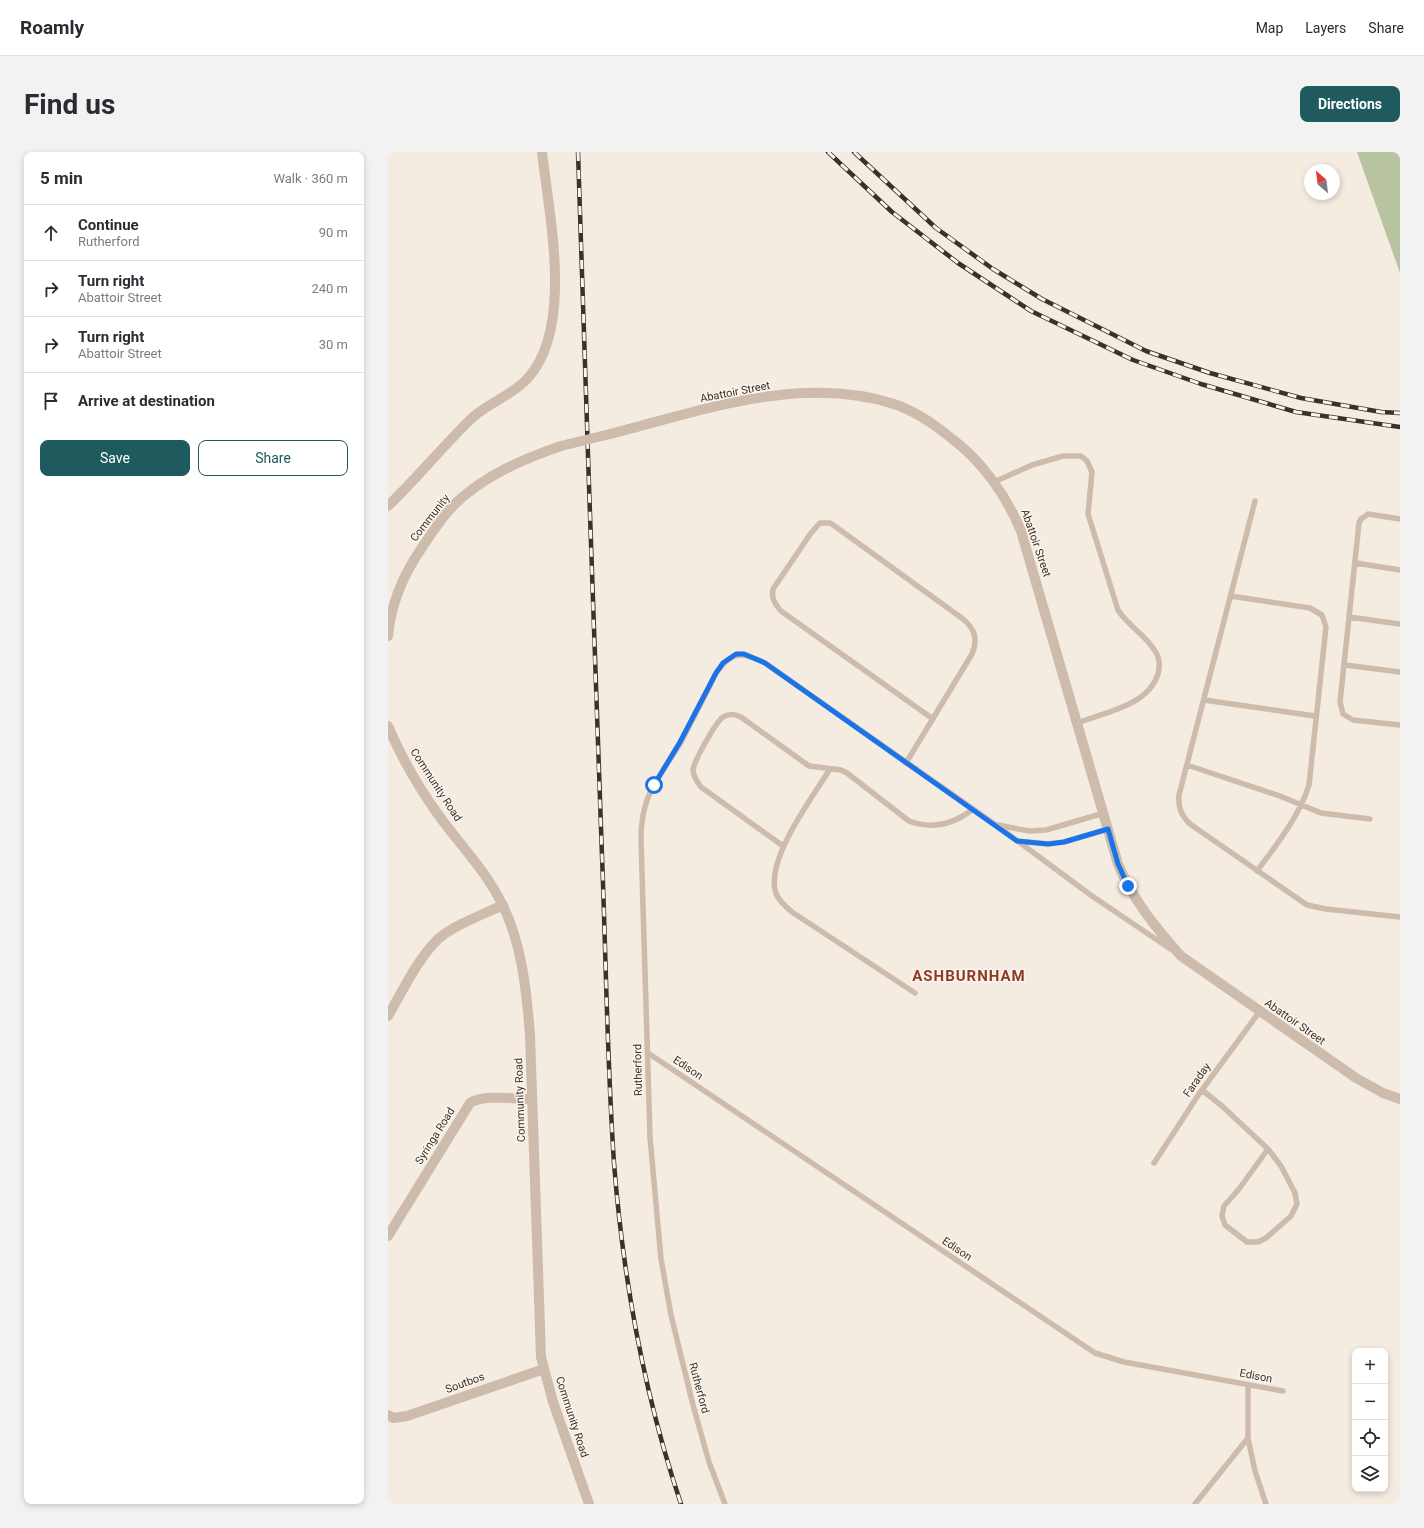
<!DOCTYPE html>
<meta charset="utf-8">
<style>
body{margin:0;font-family:Roboto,sans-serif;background:#f2f2f3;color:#2b2b33}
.controls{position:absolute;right:12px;bottom:12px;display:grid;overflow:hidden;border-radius:8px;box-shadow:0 2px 6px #0003}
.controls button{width:36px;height:36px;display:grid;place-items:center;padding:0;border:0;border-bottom:1px solid #e1e1e2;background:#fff;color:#2b2b33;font:20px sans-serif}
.compass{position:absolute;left:916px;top:12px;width:36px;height:36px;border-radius:50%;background:#fff;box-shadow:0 2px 6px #0003;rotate:332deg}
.stop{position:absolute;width:12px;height:12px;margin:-9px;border:3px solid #1a73e8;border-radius:50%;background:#fff}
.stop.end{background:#1a73e8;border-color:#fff;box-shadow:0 1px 4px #0008}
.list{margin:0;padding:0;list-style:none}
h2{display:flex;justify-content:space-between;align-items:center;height:52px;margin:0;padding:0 16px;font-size:17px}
h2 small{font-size:13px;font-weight:400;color:#7c7c81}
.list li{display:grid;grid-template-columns:26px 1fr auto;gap:12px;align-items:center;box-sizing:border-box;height:56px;padding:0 16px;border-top:1px solid #e1e1e2}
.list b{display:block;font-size:15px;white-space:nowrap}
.list p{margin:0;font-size:13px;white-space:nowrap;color:#7c7c81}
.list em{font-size:13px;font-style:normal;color:#7c7c81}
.actions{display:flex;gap:8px;padding:12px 16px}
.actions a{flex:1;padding:9px 0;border:1px solid #1f5a5e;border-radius:8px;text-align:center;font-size:14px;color:#1f5a5e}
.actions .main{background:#1f5a5e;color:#fff}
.icon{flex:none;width:22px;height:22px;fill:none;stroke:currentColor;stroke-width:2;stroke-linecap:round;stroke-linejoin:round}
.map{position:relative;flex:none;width:1012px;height:1352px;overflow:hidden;border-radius:8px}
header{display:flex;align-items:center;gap:24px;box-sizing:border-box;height:56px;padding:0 20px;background:#fff;border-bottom:1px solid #e1e1e2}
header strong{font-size:19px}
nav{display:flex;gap:22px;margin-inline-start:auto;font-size:14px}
.intro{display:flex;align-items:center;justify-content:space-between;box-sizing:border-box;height:96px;padding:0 24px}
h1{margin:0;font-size:28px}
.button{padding:10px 18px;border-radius:8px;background:#1f5a5e;color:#fff;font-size:14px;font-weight:700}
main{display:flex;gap:24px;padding:0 24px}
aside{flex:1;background:#fff;border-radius:8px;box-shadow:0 2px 6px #0003}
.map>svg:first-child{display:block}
.pitch{fill:#b8c4a0}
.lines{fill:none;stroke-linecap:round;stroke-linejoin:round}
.lane{stroke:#cdbbac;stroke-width:5.5}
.street{stroke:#cdbbac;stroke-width:10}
.rail-casing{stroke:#3b302b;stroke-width:4.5}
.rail{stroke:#fbf5ee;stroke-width:3;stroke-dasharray:9;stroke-linecap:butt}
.street-bridge{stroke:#cdbbac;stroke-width:10}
.route{stroke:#1a73e8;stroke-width:5}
.labels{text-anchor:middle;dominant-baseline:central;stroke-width:3;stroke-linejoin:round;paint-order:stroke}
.street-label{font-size:11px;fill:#3b302b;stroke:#fbf5ee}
.district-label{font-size:15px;font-weight:bold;letter-spacing:1px;fill:#8c3b22;stroke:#fbf5ee}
</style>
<header>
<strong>Roamly</strong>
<nav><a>Map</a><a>Layers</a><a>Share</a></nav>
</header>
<div class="intro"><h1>Find us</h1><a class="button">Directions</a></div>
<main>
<aside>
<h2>5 min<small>Walk · 360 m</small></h2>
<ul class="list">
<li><svg class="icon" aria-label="ahead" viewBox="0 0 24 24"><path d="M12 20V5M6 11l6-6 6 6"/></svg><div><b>Continue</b><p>Rutherford</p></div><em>90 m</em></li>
<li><svg class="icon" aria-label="right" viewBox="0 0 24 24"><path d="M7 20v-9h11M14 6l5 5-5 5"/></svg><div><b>Turn right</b><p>Abattoir Street</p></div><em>240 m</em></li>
<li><svg class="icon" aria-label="right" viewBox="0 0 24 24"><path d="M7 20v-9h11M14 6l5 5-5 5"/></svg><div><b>Turn right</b><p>Abattoir Street</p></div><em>30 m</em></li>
<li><svg class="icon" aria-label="arrive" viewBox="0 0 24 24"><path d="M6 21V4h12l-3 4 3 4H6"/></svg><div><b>Arrive at destination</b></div></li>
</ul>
<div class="actions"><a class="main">Save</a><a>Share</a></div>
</aside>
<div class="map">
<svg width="1012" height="1352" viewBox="0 0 1012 1352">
<rect width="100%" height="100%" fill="#f4ebe1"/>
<path class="pitch" d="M 969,0 L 1012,0 L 1012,121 Z"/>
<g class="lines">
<path class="lane" d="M 606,330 L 644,313 L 675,304 L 693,304 L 699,309 L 704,320 L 700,362 L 730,458 C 740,474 758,483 767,499 C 772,506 772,514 770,522 C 760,554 717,560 690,571
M 867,349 L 791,643 C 790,656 793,663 802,672 L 919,753 L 938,757 L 1012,765
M 1012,367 L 980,362 L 973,367 L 971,371 L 952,550 L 955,562 L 965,568 L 1012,573
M 968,411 L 1012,418
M 843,444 L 922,456 L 934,463 L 938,475 L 921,633 C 911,665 889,692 869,719
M 961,465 L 1012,472
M 957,513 L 1012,520
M 816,548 L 927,564
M 518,611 L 584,502 C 590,487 587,477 575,467 L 448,375 L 442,371 L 432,371 L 423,381 L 385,437 C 383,446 387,452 393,459 L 545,567
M 799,613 L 892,644 L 933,661 L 982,667
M 442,617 C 424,646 380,704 387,738 C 389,747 397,754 404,760 L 527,841
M 610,673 L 641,679 L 658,678 L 716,661
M 629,689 L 660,692 L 676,690 L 720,677
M 395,694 L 313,635 C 309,630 306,626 305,619 C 305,610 328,570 335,565 C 341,561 347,562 353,565 L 421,614 L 453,618 L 459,621 L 521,669 C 545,678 566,672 585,657
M 260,901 L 707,1201 L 736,1210 L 895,1239
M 814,938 L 834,954 L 880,997 L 893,1014 L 907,1041 L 909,1052 L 903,1064 L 878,1086 L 870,1090 L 859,1090 L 837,1073 L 834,1064 L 836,1054 L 851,1037 L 880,997
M 766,1011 L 811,942 L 872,859
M 860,1233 L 860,1286 L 867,1319 L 878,1352
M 337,1352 L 321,1310 L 305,1253 L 283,1163 L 273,1107 L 262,985 L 253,687 C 253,641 271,627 293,590 C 305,567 317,544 328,521 C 344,499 353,499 377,511 L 608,673 L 704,744 L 784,798
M 807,1352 L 860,1286"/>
<path class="street" d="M 222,282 C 312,259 413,222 506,252 C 527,259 546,272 563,286 C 594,309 618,343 633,379 L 730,712 C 745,748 767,775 793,804 L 968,926 L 995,941 L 1012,947
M 0,354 C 29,326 55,294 84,266 C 100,251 125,243 140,226 C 186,174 161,64 154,0
M 0,484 C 3,450 16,421 35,394 C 45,379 55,363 69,350 C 98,323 135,307 173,294
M 0,574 C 13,605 30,634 49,661 C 71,692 97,717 114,752 C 134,791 139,842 142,884 L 153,1205 L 165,1250 L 201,1352
M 0,864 C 14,840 30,806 50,787 C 68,772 94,763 115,753
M 0,1084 L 82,951 C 94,942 128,947 144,947
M 0,1263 L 5,1266 L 19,1264 L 156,1217"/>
<g class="rail-casing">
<path id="rail" d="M 190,0 C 198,235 205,469 214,704 C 218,806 219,909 226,1011 C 235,1126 256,1242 293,1352
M 440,0 L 504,60 L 539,87 L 570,111 L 643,159 L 745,208 L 813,232 L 908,260 L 1012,275
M 466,0 L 548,76 L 605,117 L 654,147 L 758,199 L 822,221 L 913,246 L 993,260 L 1012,261"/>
</g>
<use href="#rail" class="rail"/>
<path class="street-bridge" d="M 173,294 L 222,282"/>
</g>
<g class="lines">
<path class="route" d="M 266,633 L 292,590 L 328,521 L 335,511 L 348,502 L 356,502 L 377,511 L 629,689 L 660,692 L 676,690 L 720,677 L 730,712 L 740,734"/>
</g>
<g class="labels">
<g class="street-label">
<text transform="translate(347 240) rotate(-11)">Abattoir Street</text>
<text transform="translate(42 366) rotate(-52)">Community</text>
<text transform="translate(648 391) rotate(71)">Abattoir Street</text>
<text transform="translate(48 633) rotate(57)">Community Road</text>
<text transform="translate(907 870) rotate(35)">Abattoir Street</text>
<text transform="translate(300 916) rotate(34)">Edison</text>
<text transform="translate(250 918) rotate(-91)">Rutherford</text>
<text transform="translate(809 928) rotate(-55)">Faraday</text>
<text transform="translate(132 948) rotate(-92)">Community Road</text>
<text transform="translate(47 984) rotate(-58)">Syringa Road</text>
<text transform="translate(569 1097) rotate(34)">Edison</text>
<text transform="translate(868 1224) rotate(11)">Edison</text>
<text transform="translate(77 1231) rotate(-20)">Soutbos</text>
<text transform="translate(311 1236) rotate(75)">Rutherford</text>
<text transform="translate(184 1265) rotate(72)">Community Road</text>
</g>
<g class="district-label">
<text x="581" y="824">ASHBURNHAM</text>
</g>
</g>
</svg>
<div class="controls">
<button>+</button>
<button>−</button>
<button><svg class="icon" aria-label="locate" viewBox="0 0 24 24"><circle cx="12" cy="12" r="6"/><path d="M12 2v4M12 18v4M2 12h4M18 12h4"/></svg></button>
<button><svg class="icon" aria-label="layers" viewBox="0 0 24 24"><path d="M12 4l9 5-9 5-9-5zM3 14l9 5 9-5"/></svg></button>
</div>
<svg class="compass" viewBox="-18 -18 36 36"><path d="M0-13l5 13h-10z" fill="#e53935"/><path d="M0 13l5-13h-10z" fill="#7c7c81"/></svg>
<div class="stop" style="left:266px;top:633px"></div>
<div class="stop end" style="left:740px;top:734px"></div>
</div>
</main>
